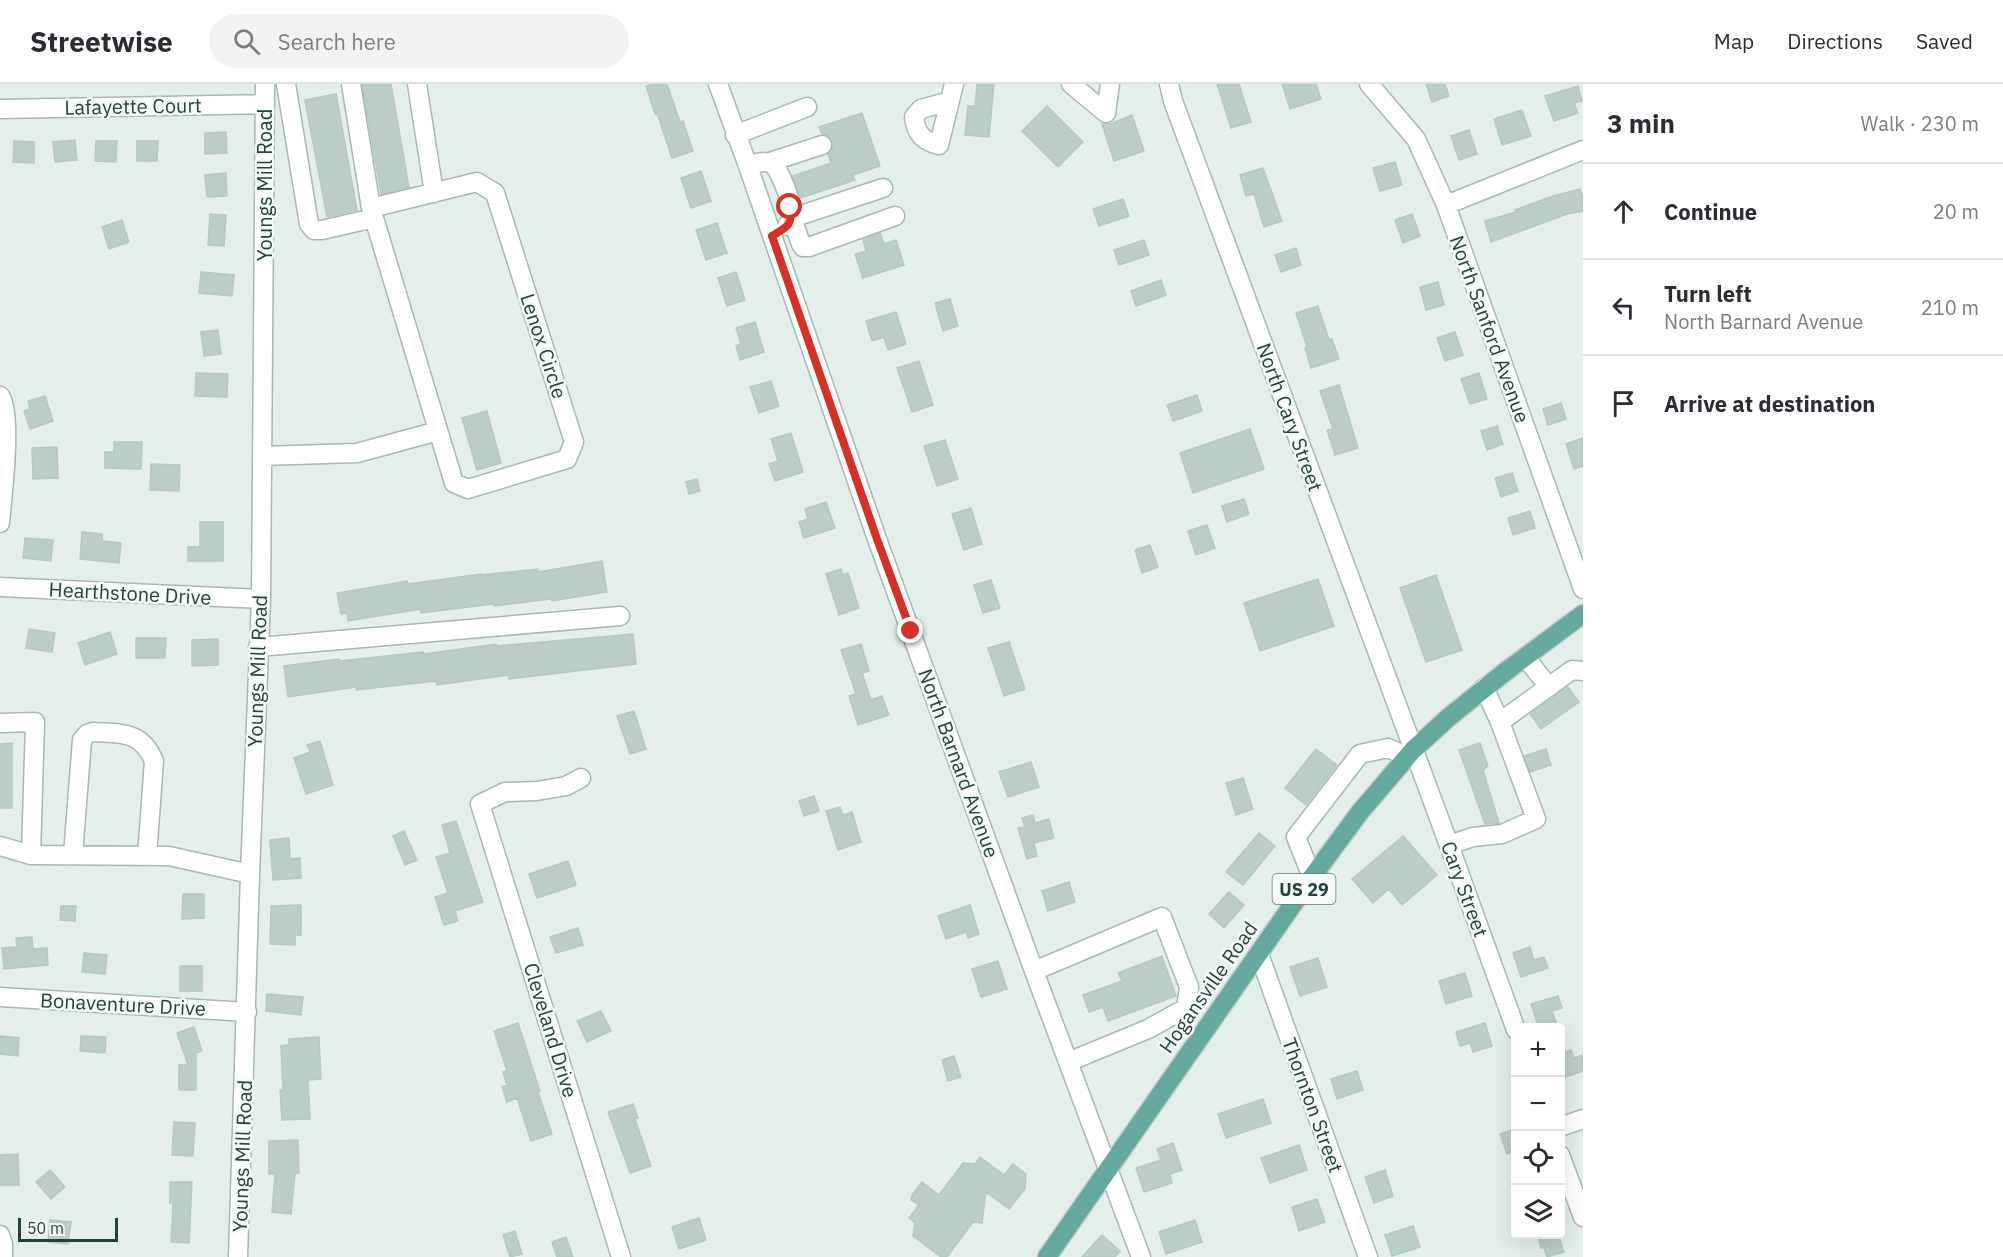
<!DOCTYPE html>
<meta charset="utf-8">
<style>
body{margin:0;font-family:"IBM Plex Sans",sans-serif;background:#f2f2f3;color:#2b2b33}
.controls{position:absolute;right:18px;bottom:18px;display:grid;overflow:hidden;border-radius:6px;box-shadow:0 6px 24px #0002}
.controls button{width:54px;height:54px;display:grid;place-items:center;padding:0;border:0;border-bottom:2px solid #e1e1e2;background:#fff;color:#2b2b33;font:30px sans-serif}
.scale{position:absolute;left:18px;bottom:15px;width:100px;box-sizing:border-box;padding-left:6px;border:3px solid #21423d;border-top:0;font-size:16px;line-height:21px;white-space:nowrap;color:#21423d;-webkit-text-stroke:4px #f5faf8;paint-order:stroke}
.stop{position:absolute;width:18px;height:18px;margin:-14px;border:4px solid #d93025;border-radius:50%;background:#fff}
.stop.end{background:#d93025;border-color:#fff;box-shadow:0 2px 6px #0008}
.list{margin:0;padding:0;list-style:none}
h2{display:flex;justify-content:space-between;align-items:center;height:78px;margin:0;padding:0 24px;font-size:26px}
h2 small{font-size:20px;font-weight:400;color:#7c7c81}
.list li{display:grid;grid-template-columns:39px 1fr auto;gap:18px;align-items:center;box-sizing:border-box;height:96px;padding:0 24px;border-top:2px solid #e1e1e2}
.list b{display:block;font-size:22px;white-space:nowrap}
.list p{margin:0;font-size:20px;white-space:nowrap;color:#7c7c81}
.list em{font-size:20px;font-style:normal;color:#7c7c81}
.icon{flex:none;width:33px;height:33px;fill:none;stroke:currentColor;stroke-width:2;stroke-linecap:round;stroke-linejoin:round}
.map{position:relative;flex:none;width:1583px;height:1173px;overflow:hidden}
header{display:flex;align-items:center;gap:36px;box-sizing:border-box;height:84px;padding:0 30px;background:#fff;border-bottom:2px solid #e1e1e2}
header strong{font-size:28px}
nav{display:flex;gap:33px;margin-inline-start:auto;font-size:21px}
.search{width:420px;height:54px;background:#f2f2f3;display:flex;align-items:center;gap:15px;box-sizing:border-box;padding:0 21px;border-radius:33px;color:#7c7c81;font-size:22px}
main{display:flex}
aside{flex:1;background:#fff}
.map>svg:first-child{display:block}
.building{fill:#bbcdc8;stroke:#b5c9c3;stroke-width:1.5}
.lines{fill:none;stroke-linecap:round;stroke-linejoin:round}
.minor-casing{stroke:#a6b8b3;stroke-width:21}
.major-casing{stroke:#c1cac9;stroke-width:21}
.minor{stroke:#fff;stroke-width:18}
.major{stroke:#64a89f;stroke-width:18}
.route{stroke:#d93025;stroke-width:8}
.labels{text-anchor:middle;dominant-baseline:central;stroke-width:5;stroke-linejoin:round;paint-order:stroke}
.shield{fill:#f5faf8;stroke:#617975;stroke-width:1.5}
.shield-label{font-size:18px;font-weight:bold;fill:#21423d}
.street-label{font-size:20px;fill:#21423d;stroke:#f5faf8}
</style>
<header>
<strong>Streetwise</strong>
<div class="search"><svg class="icon" aria-label="search" viewBox="0 0 24 24"><circle cx="10" cy="10" r="6"/><path d="M15 15l6 6"/></svg>Search here</div>
<nav><a>Map</a><a>Directions</a><a>Saved</a></nav>
</header>
<main>
<div class="map">
<svg width="1583" height="1173" viewBox="0 0 1583 1173">
<rect width="100%" height="100%" fill="#e4efeb"/>
<path class="building" d="M 362,0 L 391,0 L 409,103 L 381,110 Z
M 654,0 L 667,0 L 680,38 L 683,37 L 693,67 L 672,74 L 657,29 L 655,30 L 646,2 Z
M 977,0 L 994,0 L 989,53 L 965,51 L 968,22 L 975,22 Z
M 1217,0 L 1239,0 L 1251,38 L 1231,44 Z
M 1282,0 L 1316,0 L 1321,15 L 1290,25 Z
M 1426,0 L 1445,0 L 1449,12 L 1432,18 Z
M 1578,2 L 1582,17 L 1574,19 L 1578,29 L 1554,37 L 1545,12 Z
M 336,10 L 357,126 L 327,133 L 305,16 Z
M 1047,22 L 1083,58 L 1058,83 L 1022,47 Z
M 1522,26 L 1531,52 L 1502,61 L 1494,35 Z
M 862,29 L 880,82 L 853,91 L 855,96 L 800,114 L 793,92 L 831,79 L 828,70 L 833,64 L 832,57 L 829,52 L 822,50 L 819,43 Z
M 1132,31 L 1144,67 L 1114,77 L 1102,40 L 1110,40 Z
M 1469,46 L 1477,70 L 1459,76 L 1451,52 Z
M 226,48 L 227,69 L 205,70 L 205,49 Z
M 75,56 L 77,76 L 55,78 L 53,58 Z
M 14,57 L 34,58 L 34,79 L 13,78 Z
M 96,57 L 117,57 L 116,78 L 95,77 Z
M 137,57 L 158,57 L 157,77 L 137,77 Z
M 1395,78 L 1402,101 L 1380,107 L 1373,84 Z
M 1263,84 L 1282,137 L 1264,143 L 1254,110 L 1246,112 L 1240,91 Z
M 701,87 L 711,117 L 691,124 L 681,94 Z
M 226,89 L 227,112 L 207,113 L 205,91 Z
M 1580,105 L 1583,114 L 1583,127 L 1567,130 L 1491,158 L 1485,137 L 1516,128 L 1515,126 L 1550,113 Z
M 1123,115 L 1129,132 L 1099,142 L 1093,125 Z
M 210,130 L 226,131 L 224,162 L 208,161 Z
M 1412,130 L 1420,152 L 1403,159 L 1395,136 Z
M 122,136 L 129,158 L 109,165 L 102,143 Z
M 717,139 L 727,169 L 706,176 L 696,146 Z
M 880,149 L 884,160 L 896,156 L 904,181 L 863,194 L 855,170 L 866,167 L 863,156 Z
M 1144,156 L 1149,171 L 1119,181 L 1114,166 Z
M 1296,164 L 1301,181 L 1281,188 L 1275,171 Z
M 201,188 L 234,191 L 232,212 L 199,209 Z
M 736,188 L 745,216 L 727,222 L 718,194 Z
M 1161,196 L 1166,211 L 1136,222 L 1131,207 Z
M 1438,198 L 1444,221 L 1426,226 L 1420,203 Z
M 950,215 L 958,242 L 943,247 L 935,219 Z
M 1318,222 L 1329,256 L 1332,255 L 1339,275 L 1311,284 L 1305,264 L 1307,263 L 1296,229 Z
M 896,228 L 906,260 L 888,266 L 884,253 L 872,257 L 866,237 Z
M 755,238 L 764,268 L 740,276 L 736,262 L 741,260 L 736,244 Z
M 218,246 L 221,270 L 204,272 L 201,248 Z
M 1455,248 L 1463,271 L 1445,277 L 1437,254 Z
M 919,277 L 933,321 L 912,328 L 897,284 Z
M 196,289 L 228,290 L 227,313 L 195,312 Z
M 1479,289 L 1487,315 L 1470,320 L 1461,295 Z
M 771,297 L 779,322 L 759,329 L 750,303 Z
M 1339,301 L 1358,364 L 1335,371 L 1327,346 L 1333,345 L 1320,307 Z
M 1197,311 L 1202,327 L 1173,337 L 1167,321 Z
M 45,312 L 53,337 L 30,345 L 24,327 L 30,325 L 28,317 Z
M 1561,319 L 1566,335 L 1548,341 L 1543,325 Z
M 487,327 L 501,379 L 477,386 L 462,334 Z
M 1497,342 L 1503,360 L 1487,366 L 1481,347 Z
M 1250,345 L 1264,385 L 1193,409 L 1180,369 Z
M 791,349 L 803,388 L 775,397 L 769,380 L 778,377 L 771,355 Z
M 1583,354 L 1583,382 L 1574,385 L 1566,360 Z
M 945,356 L 958,395 L 937,402 L 924,362 Z
M 114,358 L 142,358 L 141,385 L 105,384 L 105,368 L 114,368 Z
M 57,363 L 58,394 L 33,395 L 32,364 Z
M 151,380 L 180,381 L 179,407 L 150,406 Z
M 1512,389 L 1518,407 L 1501,413 L 1495,394 Z
M 697,395 L 700,407 L 689,410 L 686,398 Z
M 1244,415 L 1249,430 L 1227,438 L 1222,422 Z
M 826,418 L 835,444 L 804,454 L 799,438 L 808,435 L 805,425 Z
M 971,424 L 982,460 L 964,466 L 952,430 Z
M 1530,427 L 1535,444 L 1513,451 L 1508,434 Z
M 200,438 L 223,438 L 223,477 L 188,477 L 188,463 L 200,463 Z
M 1207,441 L 1215,464 L 1196,471 L 1188,447 Z
M 82,448 L 102,450 L 102,457 L 121,459 L 119,479 L 80,475 Z
M 25,454 L 53,456 L 51,477 L 23,474 Z
M 1150,461 L 1158,483 L 1142,489 L 1135,466 Z
M 602,477 L 607,508 L 552,517 L 551,515 L 494,522 L 493,520 L 421,529 L 421,525 L 348,537 L 347,529 L 341,530 L 337,509 L 407,497 L 408,500 L 481,490 L 481,491 L 538,485 L 538,488 Z
M 841,485 L 843,491 L 848,489 L 859,524 L 839,531 L 826,490 Z
M 1436,491 L 1462,566 L 1426,578 L 1400,504 Z
M 1318,495 L 1334,542 L 1260,567 L 1244,519 Z
M 991,496 L 1000,524 L 983,529 L 974,501 Z
M 29,545 L 55,549 L 52,568 L 26,564 Z
M 110,548 L 117,570 L 85,581 L 78,559 Z
M 633,550 L 636,580 L 509,595 L 509,591 L 437,601 L 436,597 L 356,606 L 356,603 L 288,613 L 284,582 L 339,575 L 339,577 L 423,568 L 424,570 L 496,560 L 496,562 Z
M 136,554 L 166,554 L 165,574 L 136,574 Z
M 218,555 L 218,581 L 192,582 L 192,556 Z
M 1009,558 L 1025,605 L 1004,612 L 988,564 Z
M 861,560 L 869,587 L 862,589 L 871,616 L 882,612 L 889,631 L 858,641 L 849,612 L 856,610 L 841,566 Z
M 1568,603 L 1579,618 L 1541,645 L 1530,630 Z
M 634,627 L 646,665 L 630,670 L 617,632 Z
M 320,657 L 333,701 L 306,710 L 294,674 L 310,668 L 307,661 Z
M 12,659 L 12,724 L 0,724 L 0,660 Z
M 1480,659 L 1488,682 L 1483,686 L 1499,739 L 1485,740 L 1459,666 Z
M 1316,665 L 1337,681 L 1306,721 L 1285,704 Z
M 1546,665 L 1551,681 L 1530,688 L 1524,672 Z
M 1031,678 L 1039,703 L 1008,713 L 999,688 Z
M 1243,694 L 1253,725 L 1236,731 L 1226,699 Z
M 814,712 L 819,727 L 804,732 L 799,717 Z
M 840,723 L 843,731 L 852,728 L 861,758 L 838,766 L 826,727 Z
M 1033,731 L 1035,739 L 1049,735 L 1054,754 L 1034,759 L 1037,772 L 1027,775 L 1018,744 L 1025,743 L 1022,734 Z
M 456,737 L 483,818 L 455,827 L 458,837 L 444,841 L 435,813 L 448,809 L 436,773 L 450,769 L 442,741 Z
M 404,747 L 417,776 L 405,781 L 393,752 Z
M 1259,749 L 1275,762 L 1243,801 L 1226,788 Z
M 1403,752 L 1437,791 L 1402,821 L 1389,805 L 1373,819 L 1352,795 Z
M 289,754 L 290,775 L 300,774 L 301,794 L 273,796 L 270,756 Z
M 568,777 L 576,801 L 537,814 L 529,790 Z
M 1069,798 L 1075,818 L 1048,827 L 1042,807 Z
M 1229,808 L 1244,821 L 1224,844 L 1209,830 Z
M 183,810 L 204,810 L 204,834 L 182,835 Z
M 301,821 L 301,851 L 295,851 L 295,861 L 270,860 L 271,822 Z
M 970,821 L 979,850 L 968,854 L 966,848 L 946,855 L 938,832 Z
M 61,822 L 76,822 L 75,837 L 60,836 Z
M 578,844 L 583,861 L 556,869 L 550,853 Z
M 32,853 L 33,865 L 47,864 L 48,881 L 4,885 L 2,864 L 17,863 L 16,854 Z
M 1530,863 L 1534,876 L 1544,873 L 1548,884 L 1521,893 L 1513,869 Z
M 84,869 L 107,871 L 105,890 L 82,888 Z
M 1162,872 L 1176,912 L 1108,937 L 1103,923 L 1089,928 L 1083,911 L 1122,897 L 1118,889 Z
M 1318,874 L 1327,903 L 1300,912 L 1290,883 Z
M 998,877 L 1007,905 L 981,913 L 972,885 Z
M 180,882 L 202,882 L 202,907 L 180,907 Z
M 1465,889 L 1472,912 L 1446,920 L 1439,897 Z
M 267,910 L 303,913 L 301,931 L 266,927 Z
M 1558,912 L 1562,924 L 1552,927 L 1556,938 L 1539,944 L 1531,920 Z
M 601,927 L 611,947 L 587,958 L 577,937 Z
M 518,939 L 540,1007 L 538,1008 L 552,1050 L 531,1057 L 517,1014 L 507,1018 L 502,1003 L 507,1001 L 503,988 L 507,987 L 494,947 Z
M 1485,939 L 1492,962 L 1473,968 L 1470,959 L 1460,962 L 1456,948 Z
M 194,943 L 202,967 L 196,969 L 196,1006 L 179,1006 L 179,981 L 188,981 L 177,949 Z
M 0,952 L 19,954 L 18,972 L 0,970 Z
M 81,952 L 106,953 L 105,969 L 80,967 Z
M 319,953 L 321,995 L 308,996 L 310,1035 L 282,1036 L 280,1006 L 283,1006 L 281,962 L 289,961 L 289,955 Z
M 1571,966 L 1574,974 L 1583,971 L 1583,987 L 1560,995 L 1560,969 Z
M 954,972 L 961,993 L 948,997 L 942,976 Z
M 1357,987 L 1363,1006 L 1337,1015 L 1331,995 Z
M 1263,1015 L 1271,1039 L 1226,1054 L 1218,1030 Z
M 633,1020 L 638,1034 L 635,1035 L 651,1082 L 630,1089 L 608,1028 Z
M 174,1038 L 195,1039 L 193,1072 L 172,1071 Z
M 1515,1045 L 1515,1067 L 1507,1070 L 1500,1050 Z
M 298,1056 L 299,1089 L 295,1089 L 291,1130 L 272,1128 L 275,1090 L 269,1090 L 269,1057 Z
M 1173,1059 L 1182,1086 L 1170,1090 L 1172,1099 L 1144,1108 L 1136,1084 L 1161,1076 L 1157,1065 Z
M 1299,1061 L 1307,1086 L 1270,1099 L 1261,1074 Z
M 18,1070 L 19,1101 L 0,1101 L 0,1071 Z
M 980,1073 L 1004,1091 L 1013,1080 L 1026,1090 L 1025,1105 L 1009,1125 L 986,1108 L 982,1139 L 973,1138 L 947,1173 L 941,1173 L 913,1152 L 915,1139 L 909,1134 L 919,1121 L 911,1116 L 912,1111 L 922,1098 L 939,1111 L 963,1079 L 975,1080 Z
M 50,1086 L 65,1103 L 51,1115 L 36,1098 Z
M 1385,1086 L 1393,1112 L 1374,1119 L 1365,1093 Z
M 170,1098 L 192,1098 L 189,1159 L 171,1158 L 173,1119 L 170,1119 Z
M 1317,1115 L 1325,1138 L 1299,1147 L 1292,1123 Z
M 699,1134 L 706,1156 L 679,1165 L 672,1143 Z
M 50,1136 L 71,1138 L 68,1160 L 48,1158 Z
M 1195,1136 L 1202,1158 L 1166,1170 L 1159,1148 Z
M 1413,1142 L 1420,1163 L 1392,1172 L 1385,1151 Z
M 515,1147 L 522,1170 L 510,1173 L 503,1151 Z
M 1537,1150 L 1558,1150 L 1564,1168 L 1547,1173 L 1544,1164 L 1541,1164 Z
M 1102,1151 L 1120,1167 L 1115,1173 L 1082,1173 Z
M 566,1153 L 573,1173 L 557,1173 L 552,1158 Z"/>
<g class="lines">
<g class="minor-casing">
<path id="minor" d="M 286,0 L 309,140 L 314,146 L 322,146 L 374,134
M 351,0 L 371,124 L 454,399 L 468,405 L 567,375 L 574,358 L 495,109 L 477,98 L 371,124
M 417,0 L 434,109
M 718,0 L 748,82 L 877,455 L 1034,887 L 1141,1173
M 1071,0 L 1106,29 L 1110,0
M 1169,0 L 1173,17 L 1449,761 L 1516,946
M 1369,0 L 1416,55 L 1446,121 L 1583,505
M 950,17 L 921,25 L 914,33 C 916,50 923,57 939,61 L 954,0
M 0,25 L 265,20
M 735,51 L 807,23
M 770,78 L 822,61
M 748,82 C 756,79 764,76 772,80 C 780,84 794,124 792,134 C 791,137 789,139 787,142
M 883,104 L 792,134 L 801,160 L 803,163 L 809,163 L 895,132
M 1446,121 L 1583,66
M 0,312 C 13,329 2,415 0,439
M 262,372 L 357,369 L 438,347
M 0,503 L 261,515
M 258,563 L 620,532
M 1525,573 L 1549,603
M 1500,638 L 1572,586 L 1583,587
M 0,639 L 35,638 L 31,771 L 0,762
M 581,694 L 566,702 L 537,707 L 505,708 L 480,720 L 621,1173
M 1449,761 L 1473,753 L 1502,750 L 1536,735 L 1500,638 L 1484,604
M 31,771 L 169,772 L 250,790
M 73,771 L 82,656 L 87,650 L 92,648 C 121,650 141,646 154,677 L 147,772
M 1312,793 L 1296,753 L 1360,670 L 1388,664 L 1408,673
M 1259,870 L 1368,1173
M 1034,887 L 1162,833 L 1189,903 L 1186,924 L 1148,945 L 1068,978
M 0,913 L 247,928
M 1560,1043 L 1583,1035
M 1560,1071 L 1583,1133
M 0,1151 L 3,1160 L 3,1173
M 238,1173 L 250,790 L 261,515 L 265,0"/>
</g>
<g class="major-casing">
<path id="major" d="M 1047,1173 L 1312,793 L 1360,728 L 1413,666 L 1449,633 L 1505,588 L 1583,530"/>
</g>
<use href="#minor" class="minor"/>
<use href="#major" class="major"/>
</g>
<g class="lines">
<path class="route" d="M 790,123 C 793,141 787,143 772,152 L 877,455 L 911,547"/>
</g>
<g class="labels">
<rect class="shield" x="1272.5" y="790" width="63" height="30" rx="4.5"/>
<g class="shield-label">
<text x="1304" y="805">US 29</text>
</g>
<g class="street-label">
<text transform="translate(133 22) rotate(-1)">Lafayette Court</text>
<text transform="translate(264 101) rotate(-90)">Youngs Mill Road</text>
<text transform="translate(1490 245) rotate(70)">North Sanford Avenue</text>
<text transform="translate(544 262) rotate(72)">Lenox Circle</text>
<text transform="translate(1290 333) rotate(70)">North Cary Street</text>
<text transform="translate(130 509) rotate(3)">Hearthstone Drive</text>
<text transform="translate(257 587) rotate(-88)">Youngs Mill Road</text>
<text transform="translate(959 679) rotate(70)">North Barnard Avenue</text>
<text transform="translate(1465 805) rotate(70)">Cary Street</text>
<text transform="translate(1208 903) rotate(-55)">Hogansville Road</text>
<text transform="translate(123 920) rotate(3)">Bonaventure Drive</text>
<text transform="translate(551 946) rotate(73)">Cleveland Drive</text>
<text transform="translate(1313 1021) rotate(70)">Thornton Street</text>
<text transform="translate(242 1072) rotate(-88)">Youngs Mill Road</text>
</g>
</g>
</svg>
<div class="controls">
<button>+</button>
<button>−</button>
<button><svg class="icon" aria-label="locate" viewBox="0 0 24 24"><circle cx="12" cy="12" r="6"/><path d="M12 2v4M12 18v4M2 12h4M18 12h4"/></svg></button>
<button><svg class="icon" aria-label="layers" viewBox="0 0 24 24"><path d="M12 4l9 5-9 5-9-5zM3 14l9 5 9-5"/></svg></button>
</div>
<div class="scale">50 m</div>
<div class="stop" style="left:790px;top:123px"></div>
<div class="stop end" style="left:911px;top:547px"></div>
</div>
<aside>
<h2>3 min<small>Walk · 230 m</small></h2>
<ul class="list">
<li><svg class="icon" aria-label="ahead" viewBox="0 0 24 24"><path d="M12 20V5M6 11l6-6 6 6"/></svg><div><b>Continue</b></div><em>20 m</em></li>
<li><svg class="icon" aria-label="left" viewBox="0 0 24 24"><path d="M17 20v-9H6M10 6l-5 5 5 5"/></svg><div><b>Turn left</b><p>North Barnard Avenue</p></div><em>210 m</em></li>
<li><svg class="icon" aria-label="arrive" viewBox="0 0 24 24"><path d="M6 21V4h12l-3 4 3 4H6"/></svg><div><b>Arrive at destination</b></div></li>
</ul>
</aside>
</main>
